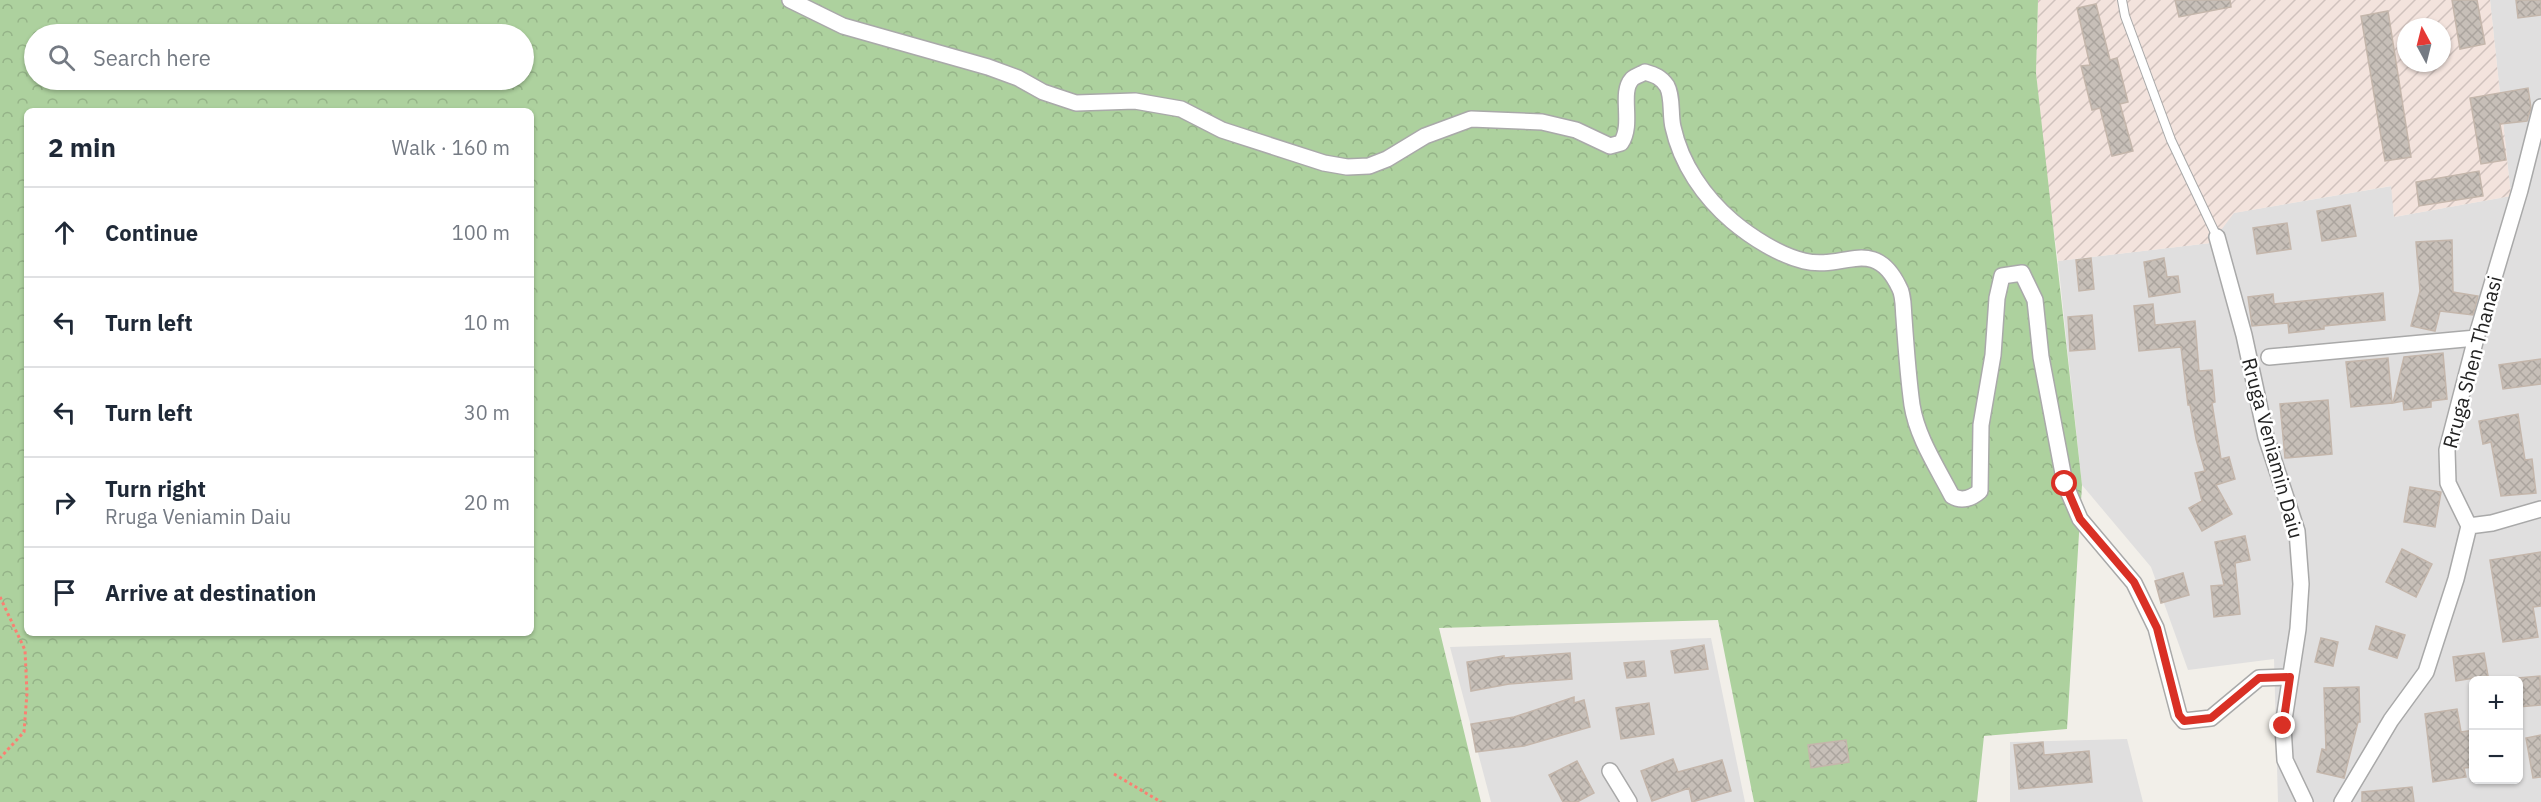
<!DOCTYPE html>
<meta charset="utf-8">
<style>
body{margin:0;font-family:"IBM Plex Sans",sans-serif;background:#f2f2f3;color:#1f2937}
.controls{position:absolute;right:18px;bottom:18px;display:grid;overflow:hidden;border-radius:9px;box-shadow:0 2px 4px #0004}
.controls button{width:54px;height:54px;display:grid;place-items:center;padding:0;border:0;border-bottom:2px solid #e0e1e3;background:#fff;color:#1f2937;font:30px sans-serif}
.compass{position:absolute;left:2397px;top:18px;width:54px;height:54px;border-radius:50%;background:#fff;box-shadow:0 2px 4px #0004;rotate:353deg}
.stop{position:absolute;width:18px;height:18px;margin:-14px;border:4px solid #d93025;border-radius:50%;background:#fff}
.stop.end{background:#d93025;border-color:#fff;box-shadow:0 2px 6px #0008}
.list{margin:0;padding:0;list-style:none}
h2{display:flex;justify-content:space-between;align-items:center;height:78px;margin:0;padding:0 24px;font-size:26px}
h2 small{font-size:20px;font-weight:400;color:#747a83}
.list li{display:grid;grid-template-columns:39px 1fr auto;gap:18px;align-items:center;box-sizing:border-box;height:90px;padding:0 24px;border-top:2px solid #e0e1e3}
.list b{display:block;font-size:22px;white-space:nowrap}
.list p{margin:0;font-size:20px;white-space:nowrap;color:#747a83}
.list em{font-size:20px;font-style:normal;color:#747a83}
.icon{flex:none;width:33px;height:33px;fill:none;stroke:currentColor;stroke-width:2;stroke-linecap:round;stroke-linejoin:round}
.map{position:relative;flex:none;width:2541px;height:802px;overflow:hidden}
.search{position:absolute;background:#fff;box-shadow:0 2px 4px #0004;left:24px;top:24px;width:510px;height:66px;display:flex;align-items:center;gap:15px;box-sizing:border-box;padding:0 21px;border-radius:33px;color:#747a83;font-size:22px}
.panel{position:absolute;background:#fff;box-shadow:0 2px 4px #0004;left:24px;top:108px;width:510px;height:528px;border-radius:9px}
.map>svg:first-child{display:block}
.residential{fill:#e0dfdf;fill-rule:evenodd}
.military{fill:url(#military-furrows);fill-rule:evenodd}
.forest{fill:url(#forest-crowns);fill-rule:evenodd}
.building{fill:url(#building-cross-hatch);stroke:#c4b6ab;stroke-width:1.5}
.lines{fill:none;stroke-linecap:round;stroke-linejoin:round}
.service-casing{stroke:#a9a9a9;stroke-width:10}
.minor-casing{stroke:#a9a9a9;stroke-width:18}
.path{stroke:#fa8072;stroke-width:3;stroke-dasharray:3 3;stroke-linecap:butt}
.service{stroke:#fff;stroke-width:8}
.minor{stroke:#fff;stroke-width:15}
.route{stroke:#d93025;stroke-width:8}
.labels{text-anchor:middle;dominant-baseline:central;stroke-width:5;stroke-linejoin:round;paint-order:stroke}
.street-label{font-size:20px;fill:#222;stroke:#fff}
</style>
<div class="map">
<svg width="2541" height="802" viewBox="0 0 2541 802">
<defs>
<pattern id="military-furrows" width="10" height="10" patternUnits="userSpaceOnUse" patternTransform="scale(1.5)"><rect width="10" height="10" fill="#f3e3dd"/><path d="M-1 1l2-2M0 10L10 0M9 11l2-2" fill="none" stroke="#d0c2bd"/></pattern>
<pattern id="forest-crowns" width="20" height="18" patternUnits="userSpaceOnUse" patternTransform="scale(1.5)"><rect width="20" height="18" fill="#add19e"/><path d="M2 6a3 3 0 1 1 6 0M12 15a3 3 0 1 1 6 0" fill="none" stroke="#95b388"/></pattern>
<pattern id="building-cross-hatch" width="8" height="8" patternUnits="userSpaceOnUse" patternTransform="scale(1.5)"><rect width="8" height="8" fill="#c7bfb8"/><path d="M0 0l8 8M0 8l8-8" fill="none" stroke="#aba49e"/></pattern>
</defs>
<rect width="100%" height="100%" fill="#f2efe9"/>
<path class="residential" d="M 2490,0 L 2541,0 L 2541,802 L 2278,802 L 2274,659 L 2188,670 L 2151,567 L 2082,485 L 2058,261 L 2211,243 L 2233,213 L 2392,186 L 2394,217 L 2511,196 ZM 2474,680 L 2518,680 L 2518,780 L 2474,780 Z
M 1711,638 L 1745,802 L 1491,802 L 1450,647 Z
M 2127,739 L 2143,802 L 2010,802 L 2010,742 Z"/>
<path class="military" d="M 2038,0 L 2490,0 L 2511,196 L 2394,217 L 2391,186 L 2234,213 L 2211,243 L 2058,261 L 2045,166 L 2036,73 ZM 2406,27 L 2442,27 L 2442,63 L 2406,63 Z"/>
<path class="forest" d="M 0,0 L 2038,0 L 2036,73 L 2082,485 L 2067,729 L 1984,736 L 1977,802 L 1754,802 L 1718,620 L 1439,628 L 1481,802 L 0,802 ZM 34,34 L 524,34 L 524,80 L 34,80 ZM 27,111 L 531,111 L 531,633 L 27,633 Z"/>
<path class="building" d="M 2175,0 L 2230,0 L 2231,7 L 2179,17 Z
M 2452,0 L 2477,0 L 2485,44 L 2460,49 Z
M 2516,0 L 2541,0 L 2541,15 L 2518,18 Z
M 2096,4 L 2110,60 L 2117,58 L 2128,102 L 2120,104 L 2133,151 L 2112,156 L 2100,108 L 2092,110 L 2081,66 L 2090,65 L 2077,8 Z
M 2388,11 L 2411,157 L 2385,161 L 2361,16 Z
M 2528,88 L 2531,108 L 2527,121 L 2500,124 L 2506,160 L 2481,164 L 2470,98 Z
M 2479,171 L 2483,196 L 2419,206 L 2416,182 Z
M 2350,205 L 2356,236 L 2322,241 L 2317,211 Z
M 2287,223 L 2291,249 L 2257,254 L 2253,228 Z
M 2452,240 L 2453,292 L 2478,296 L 2473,315 L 2440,311 L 2435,331 L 2411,326 L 2420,291 L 2416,242 Z
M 2091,258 L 2094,289 L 2079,291 L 2076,260 Z
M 2164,258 L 2167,277 L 2178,276 L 2180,292 L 2149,297 L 2144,262 Z
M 2383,293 L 2385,320 L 2324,326 L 2324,329 L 2289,333 L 2288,323 L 2252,326 L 2248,297 L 2273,294 L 2274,304 Z
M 2153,304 L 2155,325 L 2195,321 L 2199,371 L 2212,370 L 2215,402 L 2212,403 L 2221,459 L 2229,457 L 2235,479 L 2216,485 L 2232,514 L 2202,531 L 2189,508 L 2202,501 L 2195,473 L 2205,471 L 2196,439 L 2190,405 L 2188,405 L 2181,347 L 2139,351 L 2134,306 Z
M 2092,315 L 2095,349 L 2070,351 L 2068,317 Z
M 2443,353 L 2447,399 L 2431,401 L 2431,407 L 2404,410 L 2403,401 L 2393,403 L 2404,357 Z
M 2388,358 L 2392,403 L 2351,407 L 2346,362 Z
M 2541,359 L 2541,384 L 2503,389 L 2499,365 Z
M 2328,400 L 2332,454 L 2285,458 L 2280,404 Z
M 2518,414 L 2525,460 L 2532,459 L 2536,493 L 2501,496 L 2491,442 L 2483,444 L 2479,421 Z
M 2410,487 L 2441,492 L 2435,527 L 2404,522 Z
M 2245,536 L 2250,560 L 2235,563 L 2240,614 L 2214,617 L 2211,586 L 2224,585 L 2215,542 Z
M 2402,549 L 2432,564 L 2416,597 L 2386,582 Z
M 2541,552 L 2541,606 L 2533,607 L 2538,637 L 2503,642 L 2490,560 Z
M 2183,573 L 2189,595 L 2161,603 L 2155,581 Z
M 2376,626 L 2405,635 L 2397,658 L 2369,649 Z
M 2321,638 L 2338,642 L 2333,666 L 2315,662 Z
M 1704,645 L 1708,669 L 1675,673 L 1671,651 Z
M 1570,653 L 1572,679 L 1509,684 L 1471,691 L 1467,662 L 1504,656 L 1504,658 Z
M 2484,653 L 2488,676 L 2456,681 L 2453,657 Z
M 1644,661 L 1646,676 L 1627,678 L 1624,663 Z
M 2540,676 L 2541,705 L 2518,707 L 2518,678 Z
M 2359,687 L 2360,722 L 2358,722 L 2344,778 L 2317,772 L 2322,749 L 2326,750 L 2324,688 Z
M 1574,697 L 1574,703 L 1584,700 L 1590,727 L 1524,746 L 1476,752 L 1471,724 L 1514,717 Z
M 1649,703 L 1654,734 L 1621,739 L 1616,708 Z
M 2457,709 L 2461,732 L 2474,730 L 2474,767 L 2464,768 L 2466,777 L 2433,782 L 2425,714 Z
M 2541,735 L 2541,777 L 2533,778 L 2526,738 Z
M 1846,740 L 1849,762 L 1811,768 L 1808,745 Z
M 2043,742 L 2044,755 L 2089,751 L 2092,782 L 2019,789 L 2014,745 Z
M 1673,759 L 1678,772 L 1722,760 L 1731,791 L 1692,802 L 1689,788 L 1652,801 L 1641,771 Z
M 1577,761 L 1594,793 L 1577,802 L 1563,802 L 1549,775 Z
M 2412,787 L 2414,802 L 2362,802 L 2362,792 Z"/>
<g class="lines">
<g class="service-casing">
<path id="service" d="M 2122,0 L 2125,16 L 2171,140 L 2217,237"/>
</g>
<g class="minor-casing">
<path id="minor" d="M 790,0 L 843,26 L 988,67 L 1018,78 L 1043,92 L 1076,103 L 1135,101 L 1181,109 L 1222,130 L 1324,163 L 1347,167 L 1369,166 L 1387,159 L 1425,136 L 1471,119 L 1542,122 L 1576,130 L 1610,146 L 1621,143 C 1634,124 1619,93 1632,79 C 1635,76 1642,74 1645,72 C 1655,75 1661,77 1667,86 C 1673,97 1670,115 1673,127 C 1681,164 1704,197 1732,221 C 1751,237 1779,255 1804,261 C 1843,271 1874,235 1899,287 C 1904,295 1903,309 1904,318 C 1906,347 1908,376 1912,405 C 1917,437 1937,467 1952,496 C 1962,502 1972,498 1980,491 L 1981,425 L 1993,355 L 1997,298 L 2002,276 L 2022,273 L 2035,300 L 2041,357 L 2065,484 L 2080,519 L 2134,583 L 2156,628 L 2179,715 L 2184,721 L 2211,718 L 2259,678 L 2290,677
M 2217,237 L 2244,335 L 2266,437 L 2297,531 L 2301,584 L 2298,629 L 2283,726 L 2285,760 L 2305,802
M 2269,357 L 2476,338
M 2469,526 L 2492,523 L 2541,509
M 1610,771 L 1629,802
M 2342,802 L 2391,720 L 2426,672 L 2456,579 L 2469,526 L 2448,483 L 2447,450 L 2476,338 L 2520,190 L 2541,107"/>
</g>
<path class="path" d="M 0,597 L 25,650 L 27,693 L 24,732 L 0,758
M 1114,774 L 1161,802"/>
<use href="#service" class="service"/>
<use href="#minor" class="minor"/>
</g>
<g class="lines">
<path class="route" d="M 2065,484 L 2080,519 L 2134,582 L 2157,628 L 2179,715 L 2184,721 L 2211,718 L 2259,678 L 2290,677 L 2283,726"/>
</g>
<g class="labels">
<g class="street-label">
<text transform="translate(2472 362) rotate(-75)">Rruga Shen Thanasi</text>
<text transform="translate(2273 448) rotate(75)">Rruga Veniamin Daiu</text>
</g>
</g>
</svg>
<div class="controls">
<button>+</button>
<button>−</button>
</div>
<svg class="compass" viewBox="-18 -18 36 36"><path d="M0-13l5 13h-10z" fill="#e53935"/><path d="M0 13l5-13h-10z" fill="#747a83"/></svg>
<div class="stop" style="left:2065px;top:484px"></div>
<div class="stop end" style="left:2283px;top:726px"></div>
<div class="search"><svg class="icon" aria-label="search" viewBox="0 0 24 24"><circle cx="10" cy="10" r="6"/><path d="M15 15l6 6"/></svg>Search here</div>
<section class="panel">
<h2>2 min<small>Walk · 160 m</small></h2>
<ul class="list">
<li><svg class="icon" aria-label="ahead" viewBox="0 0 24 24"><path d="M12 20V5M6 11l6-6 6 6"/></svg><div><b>Continue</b></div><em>100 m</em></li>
<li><svg class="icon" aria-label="left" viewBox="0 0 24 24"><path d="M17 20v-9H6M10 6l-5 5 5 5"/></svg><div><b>Turn left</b></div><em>10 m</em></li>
<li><svg class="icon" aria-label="left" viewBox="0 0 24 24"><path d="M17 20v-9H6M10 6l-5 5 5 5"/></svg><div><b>Turn left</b></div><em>30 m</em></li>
<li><svg class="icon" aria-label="right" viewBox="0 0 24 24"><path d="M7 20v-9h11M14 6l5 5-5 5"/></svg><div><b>Turn right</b><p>Rruga Veniamin Daiu</p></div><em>20 m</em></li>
<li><svg class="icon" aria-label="arrive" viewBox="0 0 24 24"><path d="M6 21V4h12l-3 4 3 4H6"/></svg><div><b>Arrive at destination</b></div></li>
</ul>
</section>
</div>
